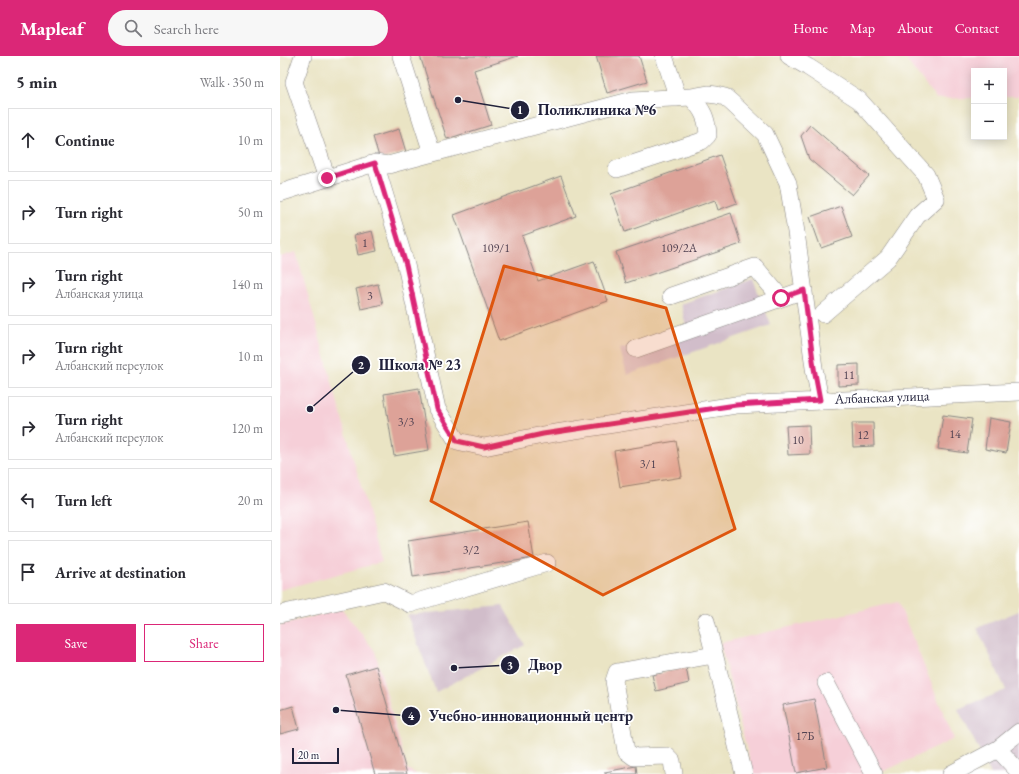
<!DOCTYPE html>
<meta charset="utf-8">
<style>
body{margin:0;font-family:"EB Garamond",serif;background:#f7f7f7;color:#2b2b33}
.controls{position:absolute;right:12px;top:12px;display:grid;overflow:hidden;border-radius:0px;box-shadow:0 2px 10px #0003}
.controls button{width:36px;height:36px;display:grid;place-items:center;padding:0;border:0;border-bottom:1px solid #e1e1e2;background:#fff;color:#2b2b33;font:20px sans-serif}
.scale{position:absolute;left:12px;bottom:10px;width:47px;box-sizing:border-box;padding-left:4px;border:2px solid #22223b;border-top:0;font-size:11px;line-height:14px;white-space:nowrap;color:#22223b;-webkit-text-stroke:3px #fff;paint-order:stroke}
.stop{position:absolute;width:12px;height:12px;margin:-9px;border:3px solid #db2777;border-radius:50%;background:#fff}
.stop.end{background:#db2777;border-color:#fff;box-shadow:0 1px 4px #0008}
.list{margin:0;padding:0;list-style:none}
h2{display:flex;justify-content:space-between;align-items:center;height:52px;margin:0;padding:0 16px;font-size:17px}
h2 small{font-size:13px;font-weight:400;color:#7c7c81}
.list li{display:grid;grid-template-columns:26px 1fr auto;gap:12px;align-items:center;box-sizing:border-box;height:64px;margin:0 8px 8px;padding:0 8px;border:1px solid #e1e1e2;border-radius:0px}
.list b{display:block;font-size:15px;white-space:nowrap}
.list p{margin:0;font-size:13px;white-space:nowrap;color:#7c7c81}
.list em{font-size:13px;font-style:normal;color:#7c7c81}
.actions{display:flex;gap:8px;padding:12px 16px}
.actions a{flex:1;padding:9px 0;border:1px solid #db2777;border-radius:0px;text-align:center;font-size:14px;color:#db2777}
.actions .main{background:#db2777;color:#fff}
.icon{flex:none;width:22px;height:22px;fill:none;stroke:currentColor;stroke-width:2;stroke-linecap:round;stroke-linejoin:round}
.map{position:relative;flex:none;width:739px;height:718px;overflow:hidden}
header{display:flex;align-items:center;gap:24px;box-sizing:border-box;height:56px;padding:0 20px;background:#db2777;color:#fff}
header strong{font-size:19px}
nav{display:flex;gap:22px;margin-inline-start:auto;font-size:14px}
.search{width:280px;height:36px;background:#f7f7f7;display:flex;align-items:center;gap:10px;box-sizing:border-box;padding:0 14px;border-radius:22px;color:#7c7c81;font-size:15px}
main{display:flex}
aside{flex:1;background:#fff}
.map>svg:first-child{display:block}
.built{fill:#f6cfd8}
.industrial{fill:#d1bdca}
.building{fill:#dda298}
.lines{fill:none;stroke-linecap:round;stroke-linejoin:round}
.minor-casing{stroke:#868380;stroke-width:18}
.minor{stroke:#fff;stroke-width:17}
.route{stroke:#db2777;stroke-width:5}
.marked{fill:#de560e;fill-opacity:0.2;stroke:#de560e;stroke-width:3;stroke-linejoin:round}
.labels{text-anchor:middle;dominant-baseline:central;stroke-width:3.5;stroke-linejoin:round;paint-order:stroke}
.number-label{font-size:12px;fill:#514252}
.street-label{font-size:14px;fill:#22223b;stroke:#fff}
.leader{fill:none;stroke:#22223b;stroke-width:1.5}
.callout-dot{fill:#22223b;stroke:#fff;stroke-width:1.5}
.mark-label{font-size:12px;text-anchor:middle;font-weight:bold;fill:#fff}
.callout-label{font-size:15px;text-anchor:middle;font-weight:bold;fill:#22223b;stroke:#fff;stroke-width:3.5;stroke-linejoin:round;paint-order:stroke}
</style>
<header>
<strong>Mapleaf</strong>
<div class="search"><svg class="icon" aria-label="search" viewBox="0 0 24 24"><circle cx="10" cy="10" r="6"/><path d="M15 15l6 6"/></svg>Search here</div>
<nav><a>Home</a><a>Map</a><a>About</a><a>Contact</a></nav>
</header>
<main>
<aside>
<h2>5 min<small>Walk · 350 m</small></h2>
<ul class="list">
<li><svg class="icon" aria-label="ahead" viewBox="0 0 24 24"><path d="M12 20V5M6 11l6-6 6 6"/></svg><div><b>Continue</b></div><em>10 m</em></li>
<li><svg class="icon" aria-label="right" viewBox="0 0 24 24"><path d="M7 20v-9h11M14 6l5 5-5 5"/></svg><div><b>Turn right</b></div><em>50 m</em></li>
<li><svg class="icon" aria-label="right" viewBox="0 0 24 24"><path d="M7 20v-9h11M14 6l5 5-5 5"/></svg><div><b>Turn right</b><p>Албанская улица</p></div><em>140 m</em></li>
<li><svg class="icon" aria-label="right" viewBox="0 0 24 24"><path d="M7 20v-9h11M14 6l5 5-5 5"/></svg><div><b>Turn right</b><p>Албанский переулок</p></div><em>10 m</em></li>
<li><svg class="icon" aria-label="right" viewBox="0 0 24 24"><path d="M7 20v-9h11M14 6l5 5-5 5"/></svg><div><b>Turn right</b><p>Албанский переулок</p></div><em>120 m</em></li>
<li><svg class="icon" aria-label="left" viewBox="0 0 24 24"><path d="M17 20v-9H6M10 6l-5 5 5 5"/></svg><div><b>Turn left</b></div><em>20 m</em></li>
<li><svg class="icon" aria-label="arrive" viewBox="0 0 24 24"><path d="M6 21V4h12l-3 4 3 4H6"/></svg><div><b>Arrive at destination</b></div></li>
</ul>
<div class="actions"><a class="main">Save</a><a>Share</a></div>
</aside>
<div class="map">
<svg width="739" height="718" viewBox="0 0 739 718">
<rect width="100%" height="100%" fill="#fff"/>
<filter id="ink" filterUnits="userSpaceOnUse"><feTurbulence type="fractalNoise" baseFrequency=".025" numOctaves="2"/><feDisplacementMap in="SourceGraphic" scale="8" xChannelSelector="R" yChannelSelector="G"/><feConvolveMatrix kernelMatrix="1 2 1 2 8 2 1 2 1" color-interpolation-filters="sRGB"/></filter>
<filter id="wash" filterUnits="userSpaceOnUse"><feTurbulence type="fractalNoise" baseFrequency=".012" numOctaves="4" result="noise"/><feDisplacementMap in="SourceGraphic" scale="16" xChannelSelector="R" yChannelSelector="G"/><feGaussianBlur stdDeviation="0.9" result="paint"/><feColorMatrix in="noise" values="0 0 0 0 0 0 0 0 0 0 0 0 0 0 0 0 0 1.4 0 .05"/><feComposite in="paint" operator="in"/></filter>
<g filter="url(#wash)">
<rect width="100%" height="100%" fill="#eae4c4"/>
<path class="built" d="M 623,0 L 739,0 L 739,41 L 724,41 L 724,15 L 694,15 L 694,42 L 656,43 Z
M 16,196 L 102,506 L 0,534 L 0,201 Z
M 618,546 L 674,683 L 598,718 L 473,718 L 440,587 Z
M 62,553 L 95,595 L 127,713 L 137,718 L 0,718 L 0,569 Z"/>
<path class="industrial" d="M 473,223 L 491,269 L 347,319 L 340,293 L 406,271 L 401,248 Z
M 223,550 L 245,589 L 156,636 L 127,559 Z
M 739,555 L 739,718 L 711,718 L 678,653 L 726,634 L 697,572 Z"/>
<g id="blocks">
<path class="building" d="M 140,0 L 238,0 L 194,14 L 211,69 L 167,83 Z
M 316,0 L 359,0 L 367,25 L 327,37 Z
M 530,69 L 589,120 L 572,139 L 529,103 L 521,80 Z
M 119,73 L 126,96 L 100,104 L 93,81 Z
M 440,99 L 457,147 L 438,154 L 435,144 L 345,176 L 331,138 Z
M 281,120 L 296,160 L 242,180 L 258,225 L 314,205 L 328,245 L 219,285 L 174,159 Z
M 561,150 L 572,181 L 541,192 L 530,161 Z
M 451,157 L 461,188 L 346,227 L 336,196 Z
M 92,175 L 97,195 L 78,199 L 74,179 Z
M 98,228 L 103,248 L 81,253 L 76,233 Z
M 579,308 L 579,329 L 558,330 L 558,309 Z
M 139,332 L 149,394 L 114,400 L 104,338 Z
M 663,359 L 692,363 L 687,397 L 658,393 Z
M 709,362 L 731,366 L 726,397 L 705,393 Z
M 572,367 L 593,367 L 594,390 L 573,391 Z
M 529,369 L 530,398 L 508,399 L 506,370 Z
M 396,385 L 402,421 L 340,431 L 334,395 Z
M 248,466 L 254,502 L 133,521 L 128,485 Z
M 96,610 L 127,718 L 95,718 L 66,619 Z
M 406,611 L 409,627 L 376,635 L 372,619 Z
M 534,643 L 547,711 L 516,717 L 503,649 Z
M 13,650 L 19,673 L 0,678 L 0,654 Z
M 356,710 L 357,718 L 325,718 L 325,716 Z"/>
</g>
</g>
<g filter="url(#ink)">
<use href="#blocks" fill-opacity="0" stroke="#868380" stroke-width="1"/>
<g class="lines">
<g class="minor-casing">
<path id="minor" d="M 23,0 L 14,26 L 47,122
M 121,0 L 152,97
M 384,0 L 398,42
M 509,0 L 528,11 L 579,44 L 646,119 L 656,143 L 637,160 L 608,202 L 543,258
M 411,41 L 428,38 L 436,39 L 445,41 L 452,47 L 485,78 L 508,127 L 516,176 L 534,312 L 540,344
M 95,107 L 126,209 L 157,353 L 177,385 L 204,391 L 263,379 L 456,349 L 739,336
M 0,137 L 95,107 L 108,109 L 353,44 L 411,41 C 423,54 427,62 428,79 L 422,85 L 337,113
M 391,240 L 475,211 L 501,242
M 356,293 L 524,234
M 0,558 L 104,535 L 130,548 L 267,507
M 426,565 L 464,718
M 546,627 L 594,718
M 718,693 L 739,716
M 394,718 L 392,705 L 387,700 L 354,701 L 346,695 L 334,625 L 337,616 L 434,599
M 671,718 L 718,693 L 739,676"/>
</g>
<use href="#minor" class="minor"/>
</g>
</g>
<g class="lines" filter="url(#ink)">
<path class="route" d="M 47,122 L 95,107 L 126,209 L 157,353 L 177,385 L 204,391 L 263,378 L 456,349 L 540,344 L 534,312 L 524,234 L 501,242"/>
</g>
<path class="marked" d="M 224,210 L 386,252 L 455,473 L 323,539 L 151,445 Z"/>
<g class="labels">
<g class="number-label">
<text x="85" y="187">1</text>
<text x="216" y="192">109/1</text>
<text x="399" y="192">109/2А</text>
<text x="90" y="240">3</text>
<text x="569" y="319">11</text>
<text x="126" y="366">3/3</text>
<text x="675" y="378">14</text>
<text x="583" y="379">12</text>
<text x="518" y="384">10</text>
<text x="368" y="408">3/1</text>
<text x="191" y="494">3/2</text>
<text x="525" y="680">17Б</text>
</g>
<g class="street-label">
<text transform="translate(602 341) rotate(-2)">Албанская улица</text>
</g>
</g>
<path class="leader" d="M178 44L240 54M30 353L81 309M174 612L230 609M56 654L131 660"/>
<g class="callout-dot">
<circle cx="178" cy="44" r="4"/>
<circle cx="30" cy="353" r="4"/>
<circle cx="174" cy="612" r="4"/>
<circle cx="56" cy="654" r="4"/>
<circle cx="240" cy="54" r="10"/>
<circle cx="81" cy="309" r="10"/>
<circle cx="230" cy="609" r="10"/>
<circle cx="131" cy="660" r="10"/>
</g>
<g class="mark-label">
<text x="240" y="58">1</text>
<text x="81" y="313">2</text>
<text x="230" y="613">3</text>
<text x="131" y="664">4</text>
</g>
<g class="callout-label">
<text x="317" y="59">Поликлиника №6</text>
<text x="140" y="314">Школа № 23</text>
<text x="265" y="614">Двор</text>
<text x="251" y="665">Учебно-инновационный центр</text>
</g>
</svg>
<div class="controls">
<button>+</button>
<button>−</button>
</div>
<div class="scale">20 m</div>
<div class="stop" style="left:501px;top:242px"></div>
<div class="stop end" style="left:47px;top:122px"></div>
</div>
</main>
